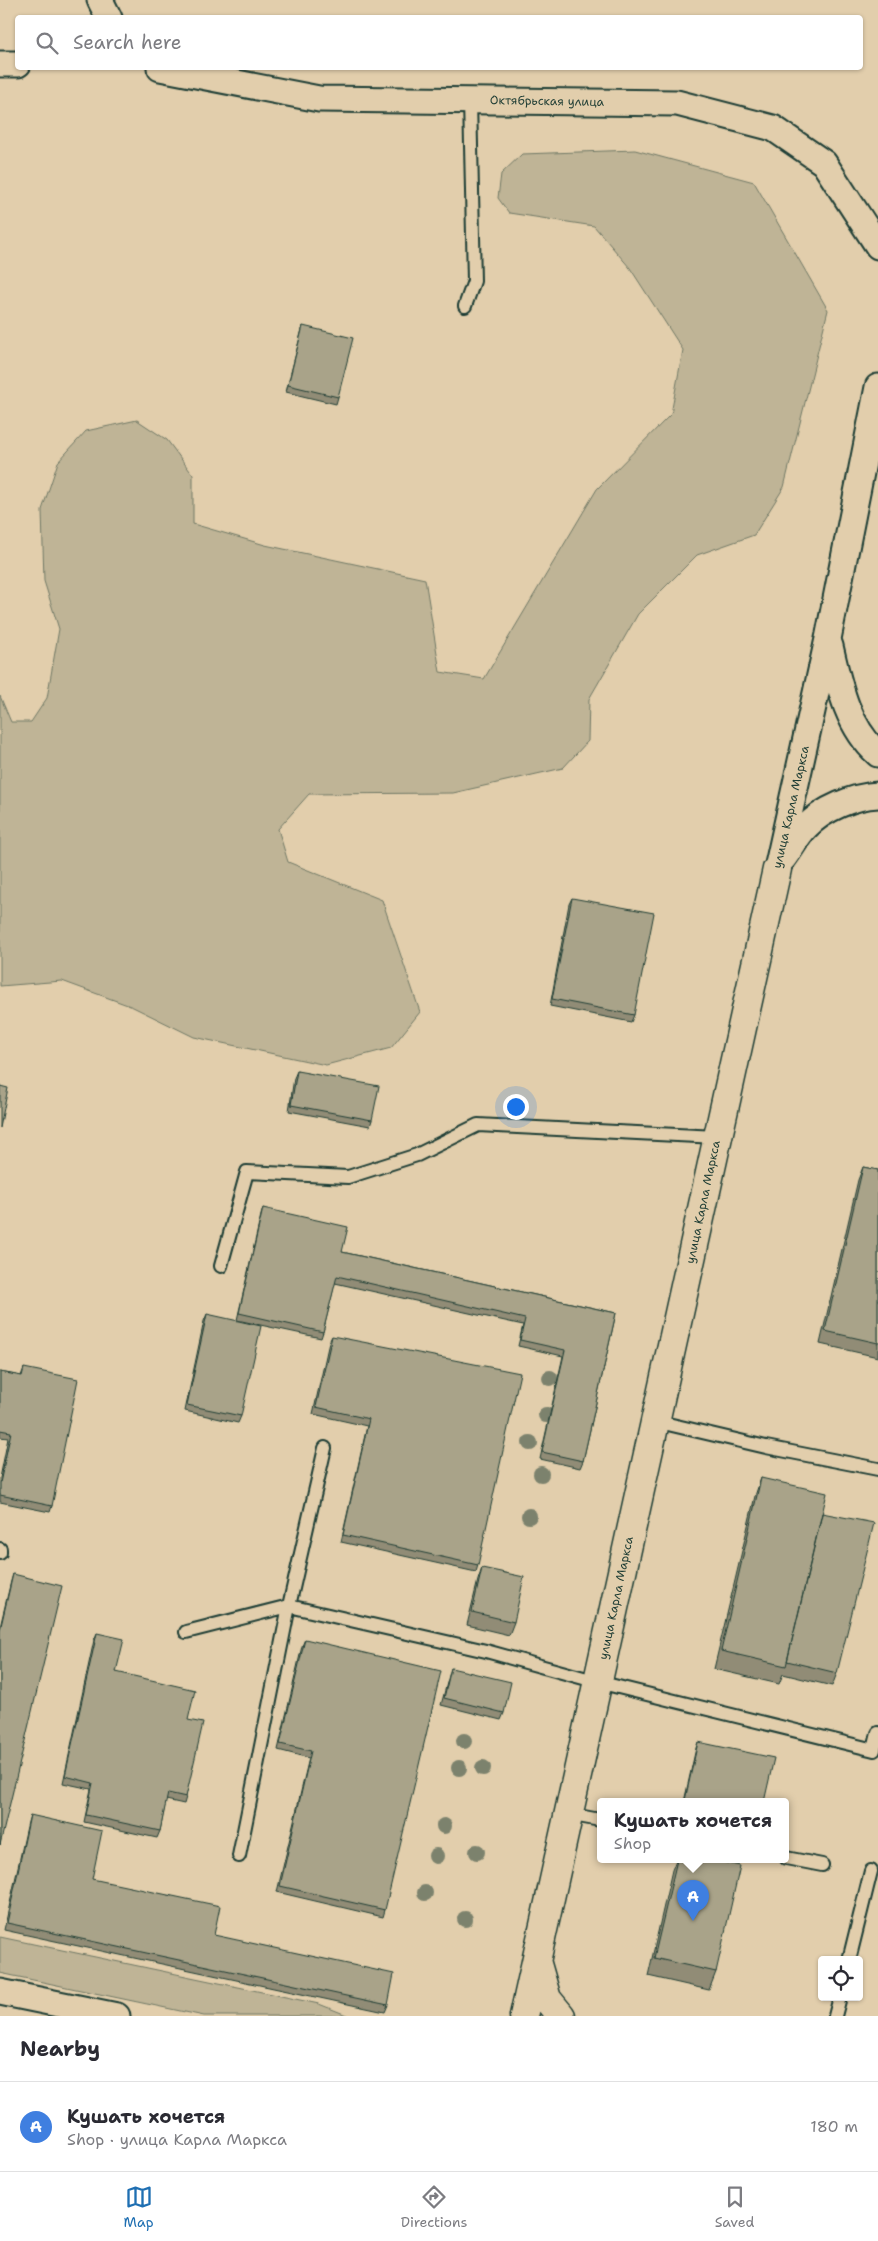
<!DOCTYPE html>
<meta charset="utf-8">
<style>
body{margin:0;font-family:"Shantell Sans",sans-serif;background:#f7f7f7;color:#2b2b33}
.controls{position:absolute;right:15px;bottom:15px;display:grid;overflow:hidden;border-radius:5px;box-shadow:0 1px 4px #0004}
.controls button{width:45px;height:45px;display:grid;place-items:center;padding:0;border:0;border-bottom:1px solid #e1e1e2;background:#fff;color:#2b2b33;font:25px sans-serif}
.you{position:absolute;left:515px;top:1106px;width:18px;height:18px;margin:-12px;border:4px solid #fff;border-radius:50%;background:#1a73e8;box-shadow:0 0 0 8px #1a73e833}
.badge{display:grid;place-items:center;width:32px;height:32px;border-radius:50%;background:#1f6fb2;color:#fff;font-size:16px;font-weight:700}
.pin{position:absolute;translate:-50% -41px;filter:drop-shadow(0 1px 2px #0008)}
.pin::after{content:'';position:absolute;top:26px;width:18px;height:15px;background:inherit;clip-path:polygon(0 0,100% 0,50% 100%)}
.popup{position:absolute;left:597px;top:1798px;width:192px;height:65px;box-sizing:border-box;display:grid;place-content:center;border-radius:5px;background:#fff;filter:drop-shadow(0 1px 4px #0005);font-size:16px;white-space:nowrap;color:#7c7c81}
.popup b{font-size:19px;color:#2b2b33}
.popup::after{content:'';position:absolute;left:50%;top:100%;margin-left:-10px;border:10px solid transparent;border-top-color:#fff}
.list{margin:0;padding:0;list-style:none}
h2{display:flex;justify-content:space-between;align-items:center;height:65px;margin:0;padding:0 20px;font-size:21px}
h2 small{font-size:16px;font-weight:400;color:#7c7c81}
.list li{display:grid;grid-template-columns:32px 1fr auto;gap:15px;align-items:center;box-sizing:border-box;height:90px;padding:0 20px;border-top:1px solid #e1e1e2}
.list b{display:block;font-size:19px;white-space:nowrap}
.list p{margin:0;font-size:16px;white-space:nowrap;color:#7c7c81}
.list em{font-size:16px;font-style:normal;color:#7c7c81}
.icon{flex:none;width:28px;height:28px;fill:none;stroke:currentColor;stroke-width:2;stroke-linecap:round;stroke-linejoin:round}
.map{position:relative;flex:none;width:878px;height:2016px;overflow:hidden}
.search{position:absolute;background:#fff;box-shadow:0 1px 4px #0004;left:15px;right:15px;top:15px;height:55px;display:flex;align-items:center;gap:12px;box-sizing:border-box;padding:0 18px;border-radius:5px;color:#7c7c81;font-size:19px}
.sheet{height:155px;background:#fff}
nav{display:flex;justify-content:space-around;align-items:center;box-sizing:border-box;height:70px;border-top:1px solid #e1e1e2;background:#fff;font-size:14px;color:#7c7c81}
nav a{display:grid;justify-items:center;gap:2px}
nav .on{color:#1f6fb2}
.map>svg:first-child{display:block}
.green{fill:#bfb496;stroke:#6f7865}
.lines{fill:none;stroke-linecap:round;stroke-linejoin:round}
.service-casing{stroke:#1f3d34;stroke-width:16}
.minor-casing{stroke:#1f3d34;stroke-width:29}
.tertiary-casing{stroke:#1f3d34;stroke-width:31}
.service{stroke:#e2ceac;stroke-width:12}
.minor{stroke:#e2ceac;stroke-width:25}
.tertiary{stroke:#e2ceac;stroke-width:28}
.tree{fill:#7b826d}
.wall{fill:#918c76;stroke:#1f3d34}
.building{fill:#a9a389;stroke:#1f3d34}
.labels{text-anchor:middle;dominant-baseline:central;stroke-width:4;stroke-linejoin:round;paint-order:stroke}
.street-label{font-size:12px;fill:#1f3d34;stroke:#e2ceac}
</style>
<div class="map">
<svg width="878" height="2016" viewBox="0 0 878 2016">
<rect width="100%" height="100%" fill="#e2ceac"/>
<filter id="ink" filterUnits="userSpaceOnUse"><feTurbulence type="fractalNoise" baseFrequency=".02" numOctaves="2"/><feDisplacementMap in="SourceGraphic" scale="10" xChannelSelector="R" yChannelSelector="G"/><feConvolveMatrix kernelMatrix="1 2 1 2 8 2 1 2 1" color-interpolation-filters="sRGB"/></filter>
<g filter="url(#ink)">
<path class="green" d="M 635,150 L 754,182 L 828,310 L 784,487 L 754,535 L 697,555 L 638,614 L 589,699 L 588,741 L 563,768 L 453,793 L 309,794 L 278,829 L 288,862 L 382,900 L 420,1012 L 391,1048 L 326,1065 L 194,1037 L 133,1007 L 62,981 L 0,986 L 0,696 L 11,722 L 31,722 L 47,698 L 59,629 L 44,581 L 42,510 L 58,462 L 86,431 L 137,420 L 167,440 L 193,475 L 193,524 L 265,545 L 425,579 L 440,672 L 484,679 L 597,489 L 671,414 L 683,350 L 630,268 L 594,226 L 509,213 L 498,198 L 501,174 L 522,154 Z
M 0,1937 L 319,2004 L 349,2016 L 204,2016 L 0,1973 Z"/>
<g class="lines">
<g class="service-casing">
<path id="service" d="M 465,306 L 474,281 L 470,100
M 221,1266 L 247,1172 L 348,1177 L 417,1155 L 478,1125 L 717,1137
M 655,1421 L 766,1447 L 878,1469
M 0,1549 L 0,1553
M 186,1632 L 289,1606 L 486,1651 L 598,1682 L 874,1750 L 878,1733
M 568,1814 L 600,1820
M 239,1856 L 289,1606 L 325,1448
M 786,1858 L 822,1865
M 849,1960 L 871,1871
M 835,2016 L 840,1997"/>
</g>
<g class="minor-casing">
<path id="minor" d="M 100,0 L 109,18
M 0,64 L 18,64
M 160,68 L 319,99 L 677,103 L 773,128 L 824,163 L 878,246
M 830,646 C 839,685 847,726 878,754
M 783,859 C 791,849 797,836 806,827 C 823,809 854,796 878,795
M 777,869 L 828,639 L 878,387
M 0,1992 L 117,2016"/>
</g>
<g class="tertiary-casing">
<path id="tertiary" d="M 537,1964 L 547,1999 L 561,2016
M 524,2016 L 777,869"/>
</g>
<use href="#service" class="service"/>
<use href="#minor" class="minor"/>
<use href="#tertiary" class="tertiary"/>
</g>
<g class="tree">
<circle cx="550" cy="1378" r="8"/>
<circle cx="546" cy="1415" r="8"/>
<circle cx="530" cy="1443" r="8"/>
<circle cx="541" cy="1474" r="8"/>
<circle cx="529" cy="1516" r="8"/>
<circle cx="464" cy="1741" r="8"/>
<circle cx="459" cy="1768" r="8"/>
<circle cx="483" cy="1768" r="8"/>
<circle cx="444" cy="1826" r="8"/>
<circle cx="477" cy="1852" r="8"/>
<circle cx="436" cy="1856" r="8"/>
<circle cx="425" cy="1893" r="8"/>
<circle cx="465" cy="1919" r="8"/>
</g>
<path class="wall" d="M 303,326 L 338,397 L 336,404 L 286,392 L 301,333 Z
M 572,898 L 634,1015 L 631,1022 L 550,1006 L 569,904 Z
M 297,1071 L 372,1120 L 370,1126 L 289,1111 L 294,1078 Z
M 863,1167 L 878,1170 L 878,1357 L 820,1344 L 858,1180 Z
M 263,1208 L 342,1252 L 616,1313 L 583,1461 L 580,1468 L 540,1459 L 563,1356 L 518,1346 L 523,1325 L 335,1283 L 323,1332 L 321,1338 L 237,1320 L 261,1215 Z
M 207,1314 L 241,1416 L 238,1423 L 185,1411 L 204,1321 Z
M 332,1336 L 478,1565 L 476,1572 L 341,1542 L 367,1426 L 313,1414 L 329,1342 Z
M 24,1368 L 52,1506 L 50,1512 L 0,1502 L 0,1478 L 8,1438 L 0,1437 L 0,1372 L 21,1376 Z
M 761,1478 L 822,1513 L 837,1673 L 832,1686 L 783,1674 L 779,1684 L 714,1669 L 755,1496 Z
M 482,1568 L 514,1622 L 509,1635 L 467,1625 L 478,1580 Z
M 13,1574 L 0,1845 L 0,1627 L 11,1581 Z
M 97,1633 L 116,1672 L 188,1720 L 186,1797 L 184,1804 L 166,1800 L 160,1831 L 157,1838 L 84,1822 L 91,1789 L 63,1783 L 94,1640 Z
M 305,1639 L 385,1910 L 383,1917 L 277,1892 L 309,1758 L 278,1750 L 302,1646 Z
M 451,1668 L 504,1713 L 501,1720 L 441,1705 Z
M 698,1742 L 764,1802 L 684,1802 L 696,1748 Z
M 30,1815 L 92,1879 L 214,1935 L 388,2005 L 385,2012 L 4,1930 L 28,1822 Z
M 676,1860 L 714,1860 L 716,1972 L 709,1990 L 648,1976 L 672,1870 Z"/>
<path class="building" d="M 303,326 L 353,338 L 338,397 L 288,385 Z
M 572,898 L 654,913 L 634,1015 L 552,999 Z
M 297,1071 L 379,1086 L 372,1120 L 291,1105 Z
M 0,1086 L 8,1088 L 0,1128 Z
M 863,1167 L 878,1170 L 878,1343 L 825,1331 Z
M 263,1208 L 348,1227 L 342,1252 L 616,1313 L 583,1461 L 542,1452 L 565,1350 L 520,1340 L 525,1319 L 337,1276 L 323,1332 L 239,1313 Z
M 207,1314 L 261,1326 L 241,1416 L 187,1405 Z
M 332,1336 L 520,1373 L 478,1565 L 343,1535 L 369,1419 L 316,1407 Z
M 24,1368 L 78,1379 L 52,1506 L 0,1495 L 0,1483 L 11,1432 L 0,1430 L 0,1372 L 22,1376 Z
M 761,1478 L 827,1493 L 786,1666 L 721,1651 Z
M 822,1513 L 874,1523 L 837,1673 L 787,1661 Z
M 482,1568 L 524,1577 L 514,1622 L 472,1612 Z
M 13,1574 L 62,1586 L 0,1845 L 0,1630 Z
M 97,1633 L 124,1639 L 116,1672 L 195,1690 L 188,1720 L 203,1723 L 186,1797 L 168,1793 L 160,1831 L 86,1815 L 93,1783 L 65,1776 Z
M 305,1639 L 441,1671 L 385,1910 L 280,1886 L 311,1751 L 280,1744 Z
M 451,1668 L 511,1682 L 504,1713 L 444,1698 Z
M 698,1742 L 774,1758 L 764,1802 L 698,1802 L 685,1800 Z
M 30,1815 L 102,1831 L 92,1879 L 220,1906 L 214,1935 L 394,1974 L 388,2005 L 7,1923 Z
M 677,1860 L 714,1860 L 740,1866 L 716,1972 L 654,1958 Z"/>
</g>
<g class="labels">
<g class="street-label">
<text transform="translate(547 101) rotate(1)">Октябрьская улица</text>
<text transform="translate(791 807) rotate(-77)">улица Карла Маркса</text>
<text transform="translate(703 1202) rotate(-78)">улица Карла Маркса</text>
<text transform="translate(616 1598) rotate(-78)">улица Карла Маркса</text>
</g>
</g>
</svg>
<div class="controls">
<button><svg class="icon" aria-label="locate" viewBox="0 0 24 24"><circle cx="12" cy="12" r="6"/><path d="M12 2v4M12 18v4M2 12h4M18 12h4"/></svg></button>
</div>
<div class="you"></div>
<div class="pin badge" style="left:693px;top:1921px;background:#3f7fe0">A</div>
<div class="popup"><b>Кушать хочется</b>Shop</div>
<div class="search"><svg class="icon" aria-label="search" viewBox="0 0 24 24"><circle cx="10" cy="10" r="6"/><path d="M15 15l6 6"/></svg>Search here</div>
</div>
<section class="sheet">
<h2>Nearby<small></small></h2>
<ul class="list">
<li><span class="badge" style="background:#3f7fe0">A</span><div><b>Кушать хочется</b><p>Shop · улица Карла Маркса</p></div><em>180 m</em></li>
</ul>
</section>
<nav>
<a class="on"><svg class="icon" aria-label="map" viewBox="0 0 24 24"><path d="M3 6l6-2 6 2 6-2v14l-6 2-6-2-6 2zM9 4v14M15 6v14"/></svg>Map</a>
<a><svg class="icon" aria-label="directions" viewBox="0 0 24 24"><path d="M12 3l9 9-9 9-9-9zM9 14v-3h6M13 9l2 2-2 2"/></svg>Directions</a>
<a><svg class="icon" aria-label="saved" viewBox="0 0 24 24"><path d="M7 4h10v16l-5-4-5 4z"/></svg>Saved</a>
</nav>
